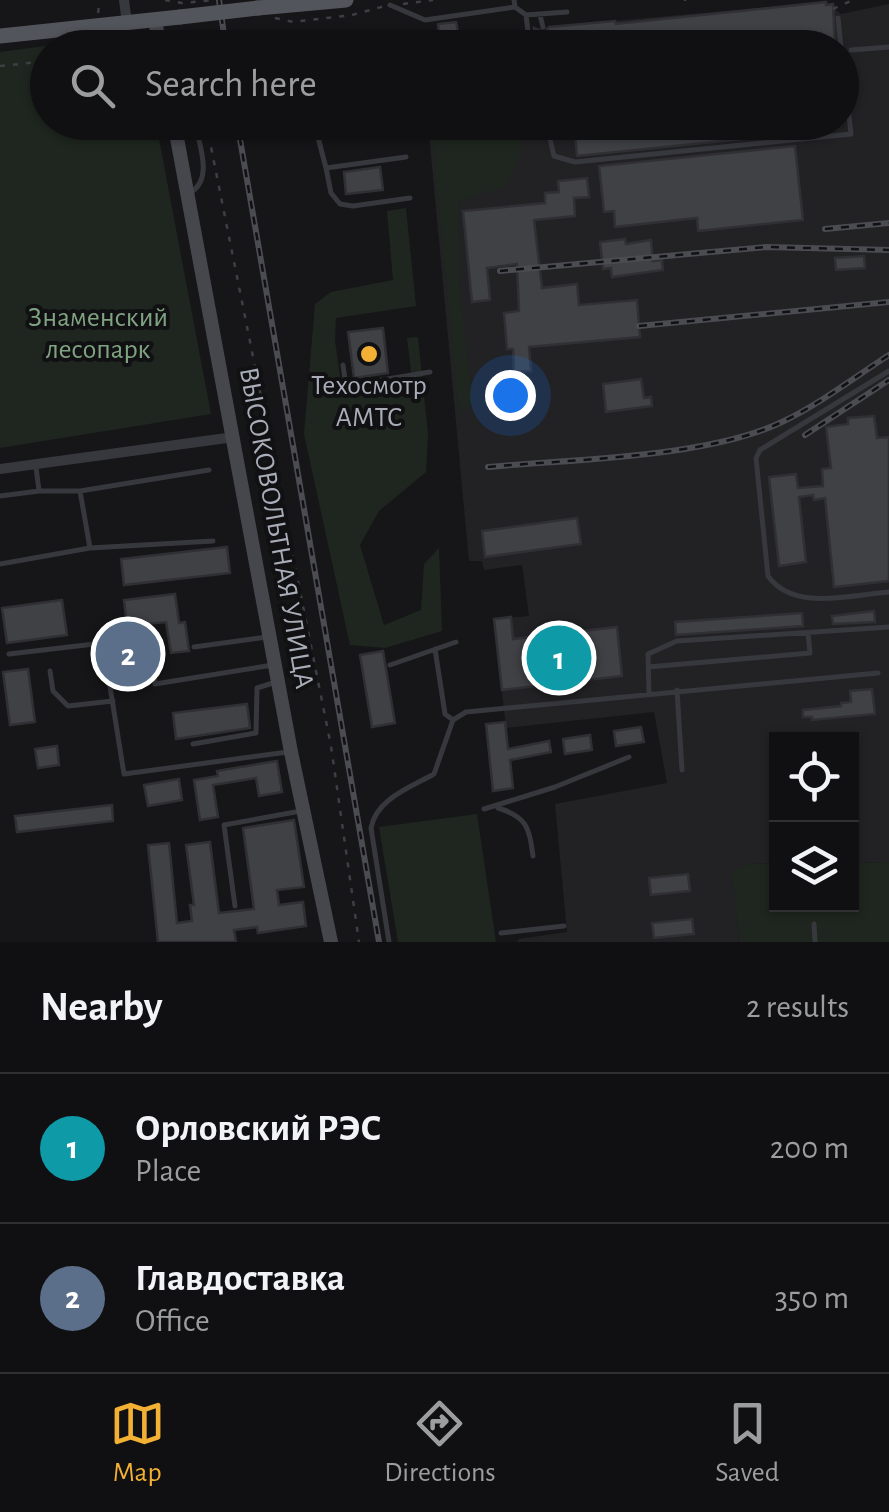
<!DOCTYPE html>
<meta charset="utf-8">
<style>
body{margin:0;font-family:"Alegreya Sans",sans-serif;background:#19191b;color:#f1f3f6}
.controls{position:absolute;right:30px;bottom:30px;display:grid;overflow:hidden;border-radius:0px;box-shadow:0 2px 8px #0004}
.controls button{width:90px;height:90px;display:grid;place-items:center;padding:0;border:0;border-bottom:2px solid #303032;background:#101012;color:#f1f3f6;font:50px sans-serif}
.you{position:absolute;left:510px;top:395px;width:35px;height:35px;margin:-25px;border:8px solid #fff;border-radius:50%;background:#1a73e8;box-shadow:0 0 0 15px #1a73e833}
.badge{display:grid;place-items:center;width:65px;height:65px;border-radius:50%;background:#f2b134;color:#fff;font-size:32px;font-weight:700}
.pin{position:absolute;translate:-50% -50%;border:5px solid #fff;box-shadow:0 2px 10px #0006}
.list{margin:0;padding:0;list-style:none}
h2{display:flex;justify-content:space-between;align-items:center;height:130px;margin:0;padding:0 40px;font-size:42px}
h2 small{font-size:32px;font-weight:400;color:#9c9d9f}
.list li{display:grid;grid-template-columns:65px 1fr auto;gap:30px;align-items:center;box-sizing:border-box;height:150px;padding:0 40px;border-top:2px solid #303032}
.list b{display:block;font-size:38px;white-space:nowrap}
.list p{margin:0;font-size:32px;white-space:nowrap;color:#9c9d9f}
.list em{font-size:32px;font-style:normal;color:#9c9d9f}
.icon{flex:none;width:55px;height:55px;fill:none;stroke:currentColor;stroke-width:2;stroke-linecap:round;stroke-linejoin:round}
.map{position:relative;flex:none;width:889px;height:942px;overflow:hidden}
.search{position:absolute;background:#101012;box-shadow:0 2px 8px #0004;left:30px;right:30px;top:30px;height:110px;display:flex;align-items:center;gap:25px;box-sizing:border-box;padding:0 35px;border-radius:55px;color:#9c9d9f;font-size:38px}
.sheet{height:430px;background:#101012}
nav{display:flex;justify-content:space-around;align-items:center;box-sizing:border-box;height:140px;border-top:2px solid #303032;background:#101012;font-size:28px;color:#9c9d9f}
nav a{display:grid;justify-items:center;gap:5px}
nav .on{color:#f2b134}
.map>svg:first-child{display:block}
.built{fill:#222225}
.green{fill:#1e261f}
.building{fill:#404145;stroke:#303034;stroke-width:2.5}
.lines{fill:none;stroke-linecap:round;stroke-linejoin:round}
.path{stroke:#3d3f44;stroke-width:2.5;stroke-dasharray:5 8;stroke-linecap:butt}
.service{stroke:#37383d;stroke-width:5}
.minor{stroke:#37383d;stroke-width:10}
.secondary{stroke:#45474d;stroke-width:14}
.primary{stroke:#53555c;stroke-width:15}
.rail-casing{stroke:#4a4c52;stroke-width:6}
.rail{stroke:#111113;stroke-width:2.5;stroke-dasharray:8;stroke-linecap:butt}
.primary-bridge{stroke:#53555c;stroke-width:15}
.poi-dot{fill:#f2b134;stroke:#111113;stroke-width:4}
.labels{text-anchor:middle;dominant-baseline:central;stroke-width:8;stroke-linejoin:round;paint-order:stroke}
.park-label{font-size:28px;fill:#7fa381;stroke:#111113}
.poi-label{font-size:28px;fill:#a8adb8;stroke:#111113}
.street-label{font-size:28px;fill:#a8adb8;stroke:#111113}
</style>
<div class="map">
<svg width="889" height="942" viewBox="0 0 889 942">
<rect width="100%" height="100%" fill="#161618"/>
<path class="built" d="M 826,2 L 841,14 L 889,4 L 889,862 L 852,863 L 852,739 L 776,739 L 776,863 L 748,864 L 733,870 L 739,942 L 517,942 L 519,939 L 567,932 L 555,804 L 667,783 L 654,712 L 506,728 L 494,619 L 529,616 L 522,565 L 484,570 L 482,561 L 469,561 L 428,123 L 842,122 L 842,48 L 536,47 L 534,28 Z"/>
<path class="green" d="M 111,37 L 126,47 L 48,48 L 48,122 L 156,123 L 211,414 L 0,448 L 0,52 Z
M 431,123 L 506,123 L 523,143 C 510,194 504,187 458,201 L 458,275 L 473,404 L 459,414 Z
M 406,208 L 416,306 L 336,318 L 335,340 L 342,391 L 412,380 L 407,338 L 418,337 L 428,434 L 426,472 L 379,511 L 360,545 L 384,625 L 421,610 L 424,564 L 439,548 L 442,631 L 385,648 L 350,645 L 304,434 L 315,304 L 331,292 L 393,280 L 387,211 Z
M 477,814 L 496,942 L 398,942 L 379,827 Z
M 889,862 L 889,942 L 739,942 L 732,870 L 748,864 L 776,863 L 776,904 L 852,904 L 852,863 Z"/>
<path class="building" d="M 826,2 L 826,5 L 833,4 L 835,48 L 536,48 L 534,28 L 544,33 L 549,27 L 615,21 L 616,24 Z
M 456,22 L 460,41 L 429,44 L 428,35 L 439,34 L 438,24 Z
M 325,122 L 373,122 L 373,126 L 327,134 Z
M 574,122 L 790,122 L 792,134 L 577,156 Z
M 795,146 L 803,220 L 698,231 L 697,218 L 615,227 L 614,211 L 604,212 L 599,166 Z
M 380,167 L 383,190 L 346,194 L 344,172 Z
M 587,178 L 589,197 L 574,198 L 575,216 L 534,220 L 542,288 L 577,284 L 579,305 L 637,300 L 640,337 L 529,347 L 531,371 L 514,372 L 513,349 L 507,349 L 504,313 L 519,311 L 517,264 L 487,268 L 490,300 L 472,302 L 463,211 L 545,203 L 545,193 L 559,192 L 558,181 Z
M 625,239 L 626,244 L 651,240 L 653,261 L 662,260 L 663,270 L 612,277 L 611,268 L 603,269 L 600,242 Z
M 864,256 L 865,268 L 836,270 L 835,258 Z
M 383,328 L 388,373 L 354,378 L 348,332 Z
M 641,379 L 644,398 L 651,397 L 652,406 L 606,412 L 603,384 Z
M 874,416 L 877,438 L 889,437 L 889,581 L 834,587 L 825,498 L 814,500 L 813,495 L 799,497 L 806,562 L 779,566 L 769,477 L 796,474 L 798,488 L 823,486 L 822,469 L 831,468 L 826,427 L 848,424 L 848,418 Z
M 577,518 L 581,544 L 485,557 L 482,531 Z
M 227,547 L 230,573 L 124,585 L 121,559 Z
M 175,594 L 179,623 L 185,622 L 189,651 L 171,653 L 166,622 L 127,626 L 124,600 Z
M 62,600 L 67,635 L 7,643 L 2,608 Z
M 874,611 L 875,622 L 833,624 L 832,616 Z
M 802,613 L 803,626 L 676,635 L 675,622 Z
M 511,617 L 513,639 L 617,627 L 622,676 L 502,690 L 494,619 Z
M 132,628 L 140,681 L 122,684 L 115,631 Z
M 383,651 L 395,723 L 372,727 L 360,655 Z
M 28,669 L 35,722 L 10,725 L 3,672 Z
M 872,689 L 875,714 L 812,720 L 812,717 L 803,717 L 803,710 L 841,706 L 841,703 L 851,702 L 850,691 Z
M 247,704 L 250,728 L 176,739 L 173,713 Z
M 505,722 L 508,749 L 549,741 L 551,752 L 510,760 L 513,788 L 493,791 L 486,724 Z
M 641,727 L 644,742 L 616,746 L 614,731 Z
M 590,735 L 592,750 L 565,754 L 563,739 Z
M 57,746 L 59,765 L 38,768 L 35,749 Z
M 277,761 L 282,792 L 259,796 L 256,778 L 213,785 L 218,817 L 200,820 L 194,780 L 218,776 L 217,771 Z
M 179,779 L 182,800 L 148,806 L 144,785 Z
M 112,805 L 113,821 L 17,832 L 15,816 Z
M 294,820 L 304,887 L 277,890 L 279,905 L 303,902 L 306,926 L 258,933 L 257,927 L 234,930 L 236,942 L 158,942 L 148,845 L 169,843 L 177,923 L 192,921 L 190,905 L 194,905 L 186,845 L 210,842 L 219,913 L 254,909 L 243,828 Z
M 688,874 L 690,891 L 651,895 L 649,878 Z
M 692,919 L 694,934 L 654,938 L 652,923 Z"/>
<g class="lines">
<path class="path" d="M 165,0 L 182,3 L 214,0
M 685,0 L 685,1
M 403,4 L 433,0
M 833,9 L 853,0
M 98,13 L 100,0
M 275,18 L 293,22 L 352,15 L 385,6
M 178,31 L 186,48
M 69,48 L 101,39 L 140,48
M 0,66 L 39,62 L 48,57
M 206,122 L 331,746 L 359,942"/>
<path class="service" d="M 514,0 L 515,7 L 526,15 L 530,48
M 390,5 L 425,20 L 515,7
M 526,15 L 567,12
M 540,15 L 543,27
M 838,18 L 841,48
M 851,50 L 889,47
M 314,122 L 326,168 L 406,157
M 381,122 L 383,122
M 546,122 L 554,156 L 575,162 L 851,134 L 842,51
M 326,168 L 331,193 L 340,204 L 353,206 L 410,198
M 190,193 C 214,179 199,145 195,122
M 343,365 L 346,386 L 430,372
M 889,371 L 760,450 L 756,458 L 768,576 C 794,612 850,595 889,592
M 36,467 L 39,491 L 80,491 L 209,470
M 0,496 L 39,491
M 90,548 L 213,541
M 0,564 L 90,548 L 80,491
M 149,632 L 155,684 L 273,665
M 194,647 L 267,637
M 435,649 L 445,714 L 453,720
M 9,654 L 103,643 L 124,774 L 288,752
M 390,665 L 456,642
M 648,667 L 810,653 L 808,633
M 50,671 L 53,691 L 68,706 L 113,701
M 677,690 L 682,770
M 649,693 L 648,654 L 677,641 L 889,627
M 193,744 L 256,733 L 257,688 L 276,682
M 498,808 C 527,817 529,827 533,856
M 484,809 L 555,787 L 629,757
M 235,906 L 224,825 L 301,811
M 814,924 L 815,942
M 501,933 L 564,926
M 389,942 L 371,828 C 376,799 411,787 434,774 L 453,720 L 466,712 L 878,673"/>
<path class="minor" d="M 124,0 L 127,23
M 0,469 L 234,437"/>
<path class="secondary" d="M 155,20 L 160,48
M 174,122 L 291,752 L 331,942"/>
<path class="primary" d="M 258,8 L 346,0
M 0,36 L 180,17"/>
<g class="rail-casing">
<path id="rail" d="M 219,0 L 226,48
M 237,122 L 379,942
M 825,229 L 889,223
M 500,271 L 766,247 L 889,250
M 639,326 L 889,302
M 805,435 L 889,380
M 488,467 C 573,459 709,458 784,421 C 821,403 855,377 889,355"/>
</g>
<use href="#rail" class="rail"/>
<path class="primary-bridge" d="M 180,17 L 258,8"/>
</g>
<circle class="poi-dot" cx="369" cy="354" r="10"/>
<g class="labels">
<g class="park-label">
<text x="98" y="318">Знаменский<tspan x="98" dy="32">лесопарк</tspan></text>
</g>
<g class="poi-label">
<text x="369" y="386">Техосмотр<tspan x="369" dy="32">АМТС</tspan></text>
</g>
<g class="street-label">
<text transform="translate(276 528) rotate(80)">ВЫСОКОВОЛЬТНАЯ УЛИЦА</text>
</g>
</g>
</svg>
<div class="controls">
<button><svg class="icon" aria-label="locate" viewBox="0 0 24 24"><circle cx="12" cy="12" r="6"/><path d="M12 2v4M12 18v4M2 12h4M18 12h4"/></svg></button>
<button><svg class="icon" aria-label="layers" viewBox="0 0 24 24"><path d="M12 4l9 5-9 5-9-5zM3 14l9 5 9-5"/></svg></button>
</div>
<div class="you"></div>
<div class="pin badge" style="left:559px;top:658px;background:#0f9aa8">1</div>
<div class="pin badge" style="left:128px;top:654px;background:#5c6f8a">2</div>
<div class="search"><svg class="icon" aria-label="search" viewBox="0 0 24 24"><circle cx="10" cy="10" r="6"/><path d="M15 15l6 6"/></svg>Search here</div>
</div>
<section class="sheet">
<h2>Nearby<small>2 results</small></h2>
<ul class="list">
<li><span class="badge" style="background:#0f9aa8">1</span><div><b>Орловский РЭС</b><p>Place</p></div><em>200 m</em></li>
<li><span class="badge" style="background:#5c6f8a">2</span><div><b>Главдоставка</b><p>Office</p></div><em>350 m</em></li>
</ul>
</section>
<nav>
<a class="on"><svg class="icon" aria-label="map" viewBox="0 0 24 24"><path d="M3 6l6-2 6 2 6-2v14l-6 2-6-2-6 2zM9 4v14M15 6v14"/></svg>Map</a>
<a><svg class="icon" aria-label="directions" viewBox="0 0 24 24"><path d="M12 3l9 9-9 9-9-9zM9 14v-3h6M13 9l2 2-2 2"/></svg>Directions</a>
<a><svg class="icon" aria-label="saved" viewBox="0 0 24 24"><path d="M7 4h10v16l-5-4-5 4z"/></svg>Saved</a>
</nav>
